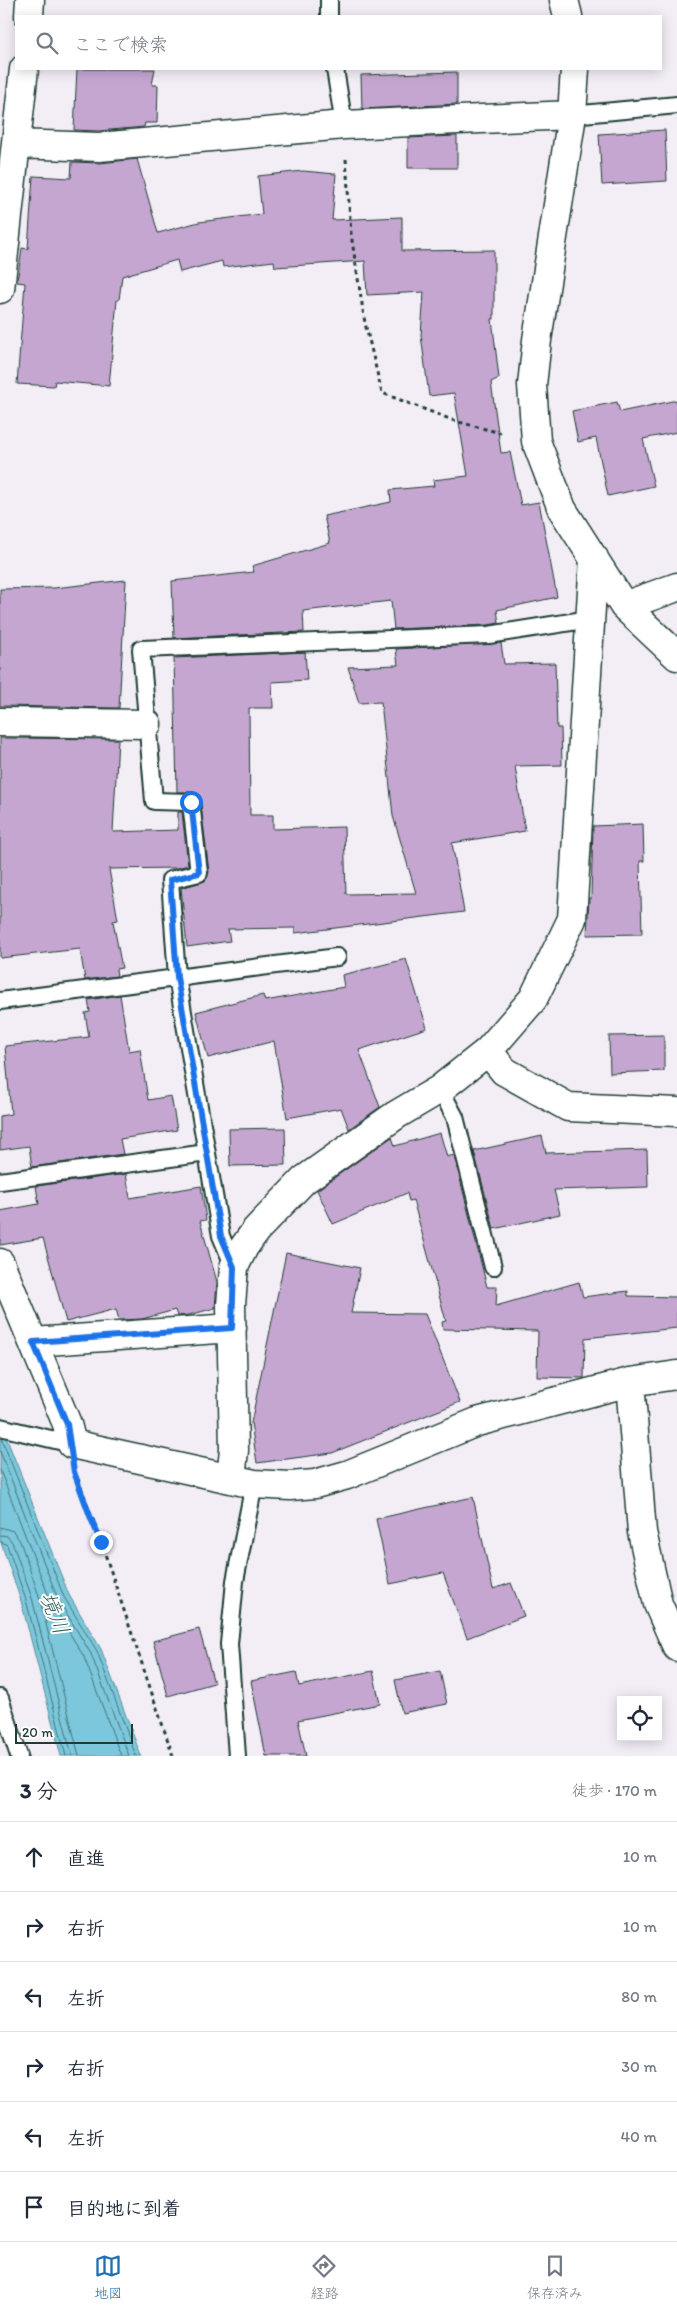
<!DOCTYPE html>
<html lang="ja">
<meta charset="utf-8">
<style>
body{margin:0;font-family:Itim,"Klee One",sans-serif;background:#f6f6f7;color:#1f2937}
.controls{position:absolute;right:15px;bottom:15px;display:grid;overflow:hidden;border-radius:0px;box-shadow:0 2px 12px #0003}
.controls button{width:45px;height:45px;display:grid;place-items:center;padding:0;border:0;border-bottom:1px solid #e0e1e3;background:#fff;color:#1f2937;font:25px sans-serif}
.scale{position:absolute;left:15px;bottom:12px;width:118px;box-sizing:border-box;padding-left:5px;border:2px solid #1f3d34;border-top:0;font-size:14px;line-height:18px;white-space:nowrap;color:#1f3d34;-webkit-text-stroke:4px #fff;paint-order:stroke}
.stop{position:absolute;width:15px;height:15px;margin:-11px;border:4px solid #1a73e8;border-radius:50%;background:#fff}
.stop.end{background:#1a73e8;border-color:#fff;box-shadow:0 1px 5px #0008}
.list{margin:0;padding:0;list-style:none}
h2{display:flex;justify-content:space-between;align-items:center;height:65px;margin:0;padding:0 20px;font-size:21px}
h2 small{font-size:16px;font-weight:400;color:#747a83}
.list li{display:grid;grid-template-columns:32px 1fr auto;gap:15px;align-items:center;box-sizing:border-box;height:70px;padding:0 20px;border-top:1px solid #e0e1e3}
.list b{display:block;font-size:19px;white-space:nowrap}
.list em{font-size:16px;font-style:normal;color:#747a83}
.icon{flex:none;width:28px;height:28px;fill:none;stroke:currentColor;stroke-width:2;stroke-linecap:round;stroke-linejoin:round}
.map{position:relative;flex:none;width:677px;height:1756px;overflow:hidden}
.search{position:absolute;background:#fff;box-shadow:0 2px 12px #0003;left:15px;right:15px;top:15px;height:55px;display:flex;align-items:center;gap:12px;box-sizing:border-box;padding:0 18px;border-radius:0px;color:#747a83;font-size:19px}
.sheet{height:485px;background:#fff}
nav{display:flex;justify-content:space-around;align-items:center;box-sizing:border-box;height:70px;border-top:1px solid #e0e1e3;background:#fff;font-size:14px;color:#747a83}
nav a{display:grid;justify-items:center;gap:2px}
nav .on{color:#1f6fb2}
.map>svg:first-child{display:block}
.water{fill:#7cc7dc;stroke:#579099}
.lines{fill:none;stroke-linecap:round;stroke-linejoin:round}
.shore{stroke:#447477;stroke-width:1}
.building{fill:#c5a6d1;stroke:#1f3d34}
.service-casing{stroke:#1f3d34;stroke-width:20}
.minor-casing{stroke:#1f3d34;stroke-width:31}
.path{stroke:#1f3d34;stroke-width:3;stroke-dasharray:4 4;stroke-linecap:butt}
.service{stroke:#fff;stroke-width:16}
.minor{stroke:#fff;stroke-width:28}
.route{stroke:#1a73e8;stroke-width:6}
.labels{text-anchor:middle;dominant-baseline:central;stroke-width:4;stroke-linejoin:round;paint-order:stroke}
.water-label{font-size:22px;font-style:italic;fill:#36605e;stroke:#fff}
</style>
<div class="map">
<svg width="677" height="1756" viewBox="0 0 677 1756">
<rect width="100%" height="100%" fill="#f3edf6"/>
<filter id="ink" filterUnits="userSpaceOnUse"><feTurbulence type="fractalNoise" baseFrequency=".02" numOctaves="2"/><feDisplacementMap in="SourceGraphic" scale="10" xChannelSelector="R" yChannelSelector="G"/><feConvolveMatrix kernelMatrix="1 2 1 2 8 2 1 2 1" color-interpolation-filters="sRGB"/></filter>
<g filter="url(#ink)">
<path class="water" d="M 0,1422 L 69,1595 L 101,1649 L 141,1756 L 61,1756 L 21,1601 L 0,1540 Z"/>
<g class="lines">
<path class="shore" d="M 1,1437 L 64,1597 L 97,1651 L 136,1756
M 0,1451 L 58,1599 L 91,1654 L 129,1756
M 0,1470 L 51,1602 L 84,1657 L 121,1756
M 0,1527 L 13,1531 L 20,1541 L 39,1596 L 79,1756
M 0,1535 L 7,1536 L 12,1542 L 32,1598 L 72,1756
M 0,1541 L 7,1545 L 26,1600 L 66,1756"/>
</g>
<path class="building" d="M 77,69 L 155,69 L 152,85 L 158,85 L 157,123 L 145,123 L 144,127 L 99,131 L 74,130 Z
M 457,72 L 457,104 L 362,109 L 361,75 Z
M 665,130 L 667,181 L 602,185 L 599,134 Z
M 457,136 L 457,168 L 408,168 L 408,138 Z
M 137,159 L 158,233 L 199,222 L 262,214 L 258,176 L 303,171 L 336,174 L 332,220 L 402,217 L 402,251 L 494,250 L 494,319 L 492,319 L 499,378 L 491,382 L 501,453 L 510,452 L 521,505 L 539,502 L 557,597 L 497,610 L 499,623 L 488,625 L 394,629 L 391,601 L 303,611 L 304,632 L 174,638 L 172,581 L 254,572 L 252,566 L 330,543 L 324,516 L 391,502 L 390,490 L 434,486 L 433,480 L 468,476 L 454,393 L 429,396 L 421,335 L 424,292 L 367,295 L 365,261 L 275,267 L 274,261 L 223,267 L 222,261 L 180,272 L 177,260 L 122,276 L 119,300 L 117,300 L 109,386 L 55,381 L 54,386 L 17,384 L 25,283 L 17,282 L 22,248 L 28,249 L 33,176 L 71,178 L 72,162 L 100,163 Z
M 677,400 L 677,432 L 643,439 L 654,486 L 608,496 L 596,438 L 578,442 L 572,411 L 617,402 L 620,412 Z
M 126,580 L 119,708 L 0,706 L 0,589 L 54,588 Z
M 501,643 L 504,664 L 555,663 L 557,728 L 561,728 L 562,765 L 515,766 L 525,831 L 452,843 L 464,912 L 295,933 L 295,928 L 228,929 L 230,941 L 187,947 L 181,888 L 205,881 L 209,872 L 200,797 L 192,792 L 177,792 L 174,658 L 305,652 L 307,680 L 272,682 L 273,708 L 249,708 L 250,815 L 273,815 L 273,829 L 344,827 L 346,894 L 416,893 L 393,816 L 381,702 L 359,703 L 348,667 L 398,665 L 396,649 Z
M 0,738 L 118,739 L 113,832 L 178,830 L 178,812 L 182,812 L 188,865 L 177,868 L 109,869 L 118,920 L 113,921 L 122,968 L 116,969 L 117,976 L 85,980 L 80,949 L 0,958 Z
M 643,824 L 644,861 L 640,861 L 642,934 L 587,935 L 589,898 L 591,898 L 593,826 Z
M 406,959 L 427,1028 L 359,1050 L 380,1107 L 349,1129 L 341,1108 L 287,1118 L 274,1041 L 208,1058 L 196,1012 L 263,995 L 265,1001 L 344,987 L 342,975 Z
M 120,995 L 129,1051 L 140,1049 L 148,1100 L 171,1096 L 177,1130 L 120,1139 L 123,1154 L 32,1167 L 29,1146 L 0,1150 L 0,1116 L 11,1114 L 5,1046 L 89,1037 L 85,1013 L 90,1012 L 88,1000 Z
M 664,1035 L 664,1071 L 610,1073 L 609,1036 Z
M 285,1128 L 286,1165 L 230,1166 L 229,1129 Z
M 440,1133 L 447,1157 L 454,1155 L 487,1287 L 497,1287 L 496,1306 L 579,1282 L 583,1297 L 628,1291 L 628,1296 L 677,1297 L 677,1328 L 585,1338 L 584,1378 L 537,1377 L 538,1331 L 443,1329 L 442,1322 L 446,1321 L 413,1200 L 409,1201 L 407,1193 L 333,1224 L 317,1190 L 392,1137 L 395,1146 Z
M 542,1136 L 546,1153 L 647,1150 L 648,1187 L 554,1190 L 560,1214 L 494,1229 L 474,1151 Z
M 126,1174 L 130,1198 L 201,1186 L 206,1220 L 200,1221 L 217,1282 L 215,1308 L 189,1315 L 177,1316 L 175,1310 L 142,1319 L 119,1320 L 116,1309 L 66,1322 L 43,1238 L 0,1245 L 0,1211 L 39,1204 L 36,1186 Z
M 286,1253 L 360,1268 L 351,1313 L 425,1314 L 460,1402 L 332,1453 L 257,1463 L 251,1423 Z
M 473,1497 L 493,1589 L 511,1583 L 524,1616 L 467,1638 L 443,1573 L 390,1584 L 376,1519 Z
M 199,1629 L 214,1683 L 168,1696 L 153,1641 Z
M 373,1671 L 380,1704 L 298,1720 L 306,1756 L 266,1756 L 251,1681 L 296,1672 L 299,1686 Z
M 440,1671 L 447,1704 L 402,1713 L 395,1680 Z"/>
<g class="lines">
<g class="service-casing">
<path id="service" d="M 329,16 L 329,0
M 335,69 L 344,125
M 572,115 L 677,105
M 0,1001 L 337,957
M 440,1089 L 455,1117 L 493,1267
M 0,1181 L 207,1153
M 234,1267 L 221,1236 L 177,977 L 170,880 L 199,873 L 191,802 L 154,801 L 141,649 L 489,635 L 590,619
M 0,1427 L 72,1444
M 0,1698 L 19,1756
M 237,1756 L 229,1644 L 235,1581 L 254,1484"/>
</g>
<g class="minor-casing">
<path id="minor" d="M 564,0 L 568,16
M 29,16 L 30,0
M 575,69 L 572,115 L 537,340 L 532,385 L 536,441 L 562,509 L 624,606 L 677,656
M 16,144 L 99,147 L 344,125 L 572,115
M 0,289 L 24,69
M 624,606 L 677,587
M 0,722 L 147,724
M 488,1051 L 504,1071 L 568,1107 L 677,1112
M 0,1263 L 67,1424 L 72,1444 L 254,1484 L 290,1486 L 315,1484 L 347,1475 L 477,1422 L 630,1382 L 677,1375
M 33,1342 L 232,1328
M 630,1382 L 642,1532 L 658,1604 L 677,1647
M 231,1479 L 234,1450 L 231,1305 L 234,1267 L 244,1247 L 256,1230 L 304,1180 L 396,1115 L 440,1089 L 488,1051 L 533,999 L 572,919 L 594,558"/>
</g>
<path class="path" d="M 346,159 L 351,234 L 365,323 L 382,393 L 455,421 L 501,433
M 78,1480 L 101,1542 L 173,1756"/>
<use href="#service" class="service"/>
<use href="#minor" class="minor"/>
</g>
</g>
<g class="lines" filter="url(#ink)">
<path class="route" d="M 101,1542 L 90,1516 L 74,1472 L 67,1424 L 33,1342 L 232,1328 L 234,1267 L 221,1236 L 177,977 L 170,880 L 199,873 L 191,802"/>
</g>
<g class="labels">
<g class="water-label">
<text transform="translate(55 1613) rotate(69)">境川</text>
</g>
</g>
</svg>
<div class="controls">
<button><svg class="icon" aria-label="locate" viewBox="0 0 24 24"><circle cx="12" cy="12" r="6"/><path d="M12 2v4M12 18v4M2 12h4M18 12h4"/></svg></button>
</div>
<div class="scale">20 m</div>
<div class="stop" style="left:191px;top:802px"></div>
<div class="stop end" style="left:101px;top:1542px"></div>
<div class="search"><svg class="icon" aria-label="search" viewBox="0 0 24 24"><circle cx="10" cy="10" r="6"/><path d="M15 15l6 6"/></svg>ここで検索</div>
</div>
<section class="sheet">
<h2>3 分<small>徒歩 · 170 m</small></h2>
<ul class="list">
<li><svg class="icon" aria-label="ahead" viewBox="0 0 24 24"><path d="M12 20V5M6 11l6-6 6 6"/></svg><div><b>直進</b></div><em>10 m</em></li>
<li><svg class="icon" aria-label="right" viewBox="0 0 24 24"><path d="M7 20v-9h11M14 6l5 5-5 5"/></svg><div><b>右折</b></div><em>10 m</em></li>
<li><svg class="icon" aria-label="left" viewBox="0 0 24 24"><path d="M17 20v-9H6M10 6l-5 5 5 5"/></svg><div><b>左折</b></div><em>80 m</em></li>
<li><svg class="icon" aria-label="right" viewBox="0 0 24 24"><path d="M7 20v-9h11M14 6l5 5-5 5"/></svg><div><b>右折</b></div><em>30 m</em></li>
<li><svg class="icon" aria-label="left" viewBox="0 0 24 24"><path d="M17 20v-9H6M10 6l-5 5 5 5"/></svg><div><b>左折</b></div><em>40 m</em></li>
<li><svg class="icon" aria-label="arrive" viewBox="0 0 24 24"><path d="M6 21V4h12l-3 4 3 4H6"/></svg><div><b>目的地に到着</b></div></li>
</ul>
</section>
<nav>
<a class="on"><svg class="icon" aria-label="map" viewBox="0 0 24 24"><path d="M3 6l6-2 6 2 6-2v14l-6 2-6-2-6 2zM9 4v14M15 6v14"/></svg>地図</a>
<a><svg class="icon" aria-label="directions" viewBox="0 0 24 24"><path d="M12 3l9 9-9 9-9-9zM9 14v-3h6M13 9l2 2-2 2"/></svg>経路</a>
<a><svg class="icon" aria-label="saved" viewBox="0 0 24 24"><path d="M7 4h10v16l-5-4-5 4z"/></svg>保存済み</a>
</nav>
